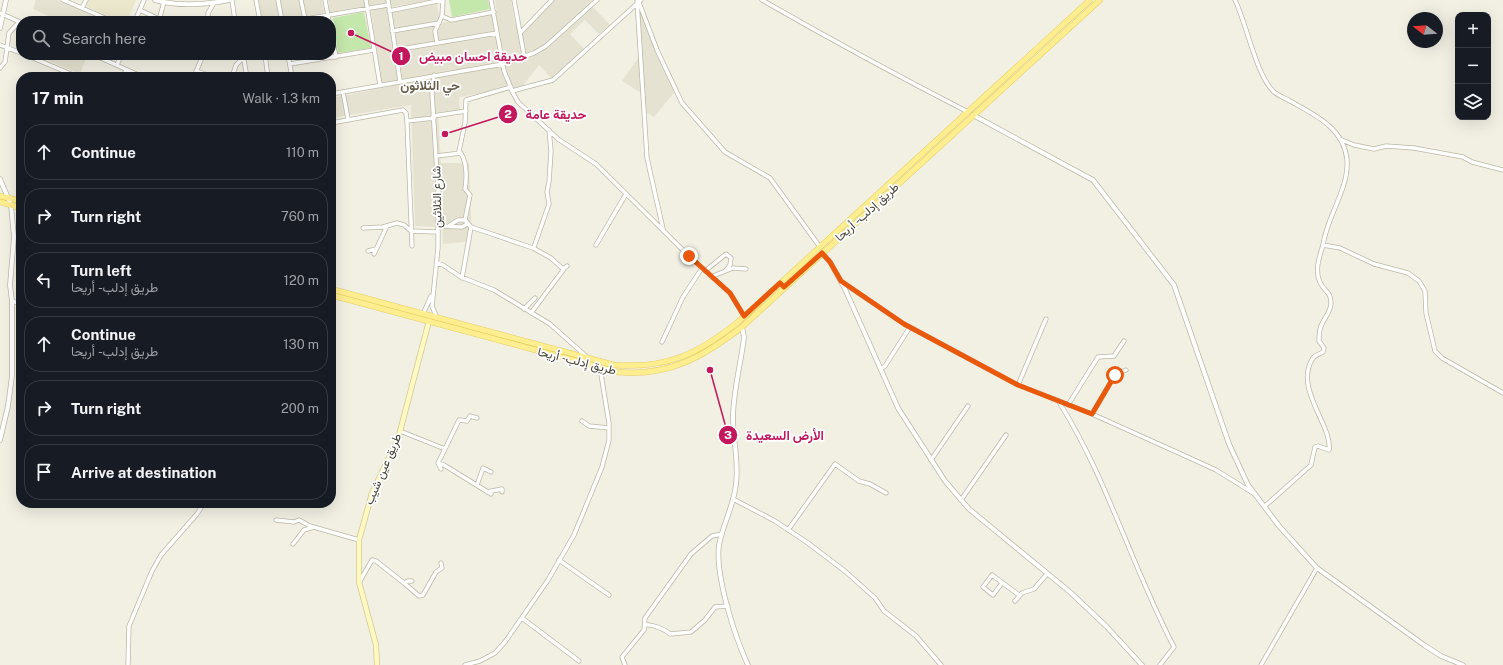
<!DOCTYPE html>
<meta charset="utf-8">
<style>
body{margin:0;font-family:"Public Sans",Vazirmatn,sans-serif;background:#20242c;color:#f1f3f6}
.controls{position:absolute;right:12px;top:12px;display:grid;overflow:hidden;border-radius:8px;box-shadow:0 4px 16px #0002}
.controls button{width:36px;height:36px;display:grid;place-items:center;padding:0;border:0;border-bottom:1px solid #363941;background:#171b24;color:#f1f3f6;font:20px sans-serif}
.compass{position:absolute;left:1407px;top:12px;width:36px;height:36px;border-radius:50%;background:#171b24;box-shadow:0 4px 16px #0002;rotate:287deg}
.stop{position:absolute;width:12px;height:12px;margin:-9px;border:3px solid #ea580c;border-radius:50%;background:#fff}
.stop.end{background:#ea580c;border-color:#fff;box-shadow:0 1px 4px #0008}
.list{margin:0;padding:0;list-style:none}
h2{display:flex;justify-content:space-between;align-items:center;height:52px;margin:0;padding:0 16px;font-size:17px}
h2 small{font-size:13px;font-weight:400;color:#9ea1a6}
.list li{display:grid;grid-template-columns:26px 1fr auto;gap:12px;align-items:center;box-sizing:border-box;height:56px;margin:0 8px 8px;padding:0 8px;border:1px solid #363941;border-radius:16px}
.list b{display:block;font-size:15px;white-space:nowrap}
.list p{margin:0;font-size:13px;white-space:nowrap;color:#9ea1a6}
.list em{font-size:13px;font-style:normal;color:#9ea1a6}
.icon{flex:none;width:22px;height:22px;fill:none;stroke:currentColor;stroke-width:2;stroke-linecap:round;stroke-linejoin:round}
.map{position:relative;flex:none;width:1503px;height:665px;overflow:hidden}
.search{position:absolute;background:#171b24;box-shadow:0 4px 16px #0002;left:16px;top:16px;width:320px;height:44px;display:flex;align-items:center;gap:10px;box-sizing:border-box;padding:0 14px;border-radius:16px;color:#9ea1a6;font-size:15px}
.panel{position:absolute;background:#171b24;box-shadow:0 4px 16px #0002;left:16px;top:72px;width:320px;height:436px;border-radius:16px}
.map>svg:first-child{display:block}
.residential{fill:#e6e2d1}
.education{fill:#ebe7cd}
.green{fill:#c4e7ab}
.lines{fill:none;stroke-linecap:round;stroke-linejoin:round}
.minor-casing{stroke:#bdb8a6;stroke-width:5}
.tertiary-casing{stroke:#bdb8a6;stroke-width:5.5}
.secondary-casing{stroke:#d3ca93;stroke-width:6}
.primary-casing{stroke:#e4ce5f;stroke-width:6}
.minor{stroke:#fff;stroke-width:3.5}
.tertiary{stroke:#fff;stroke-width:4}
.secondary{stroke:#fff8c1;stroke-width:4.5}
.primary{stroke:#ffee90;stroke-width:5}
.route{stroke:#ea580c;stroke-width:5}
.labels{text-anchor:middle;dominant-baseline:central;stroke-width:3.5;stroke-linejoin:round;paint-order:stroke}
.street-label{font-size:12px;fill:#444034;stroke:#fff}
.neighbourhood-label{font-size:13px;font-weight:bold;fill:#675f4b;stroke:#fff}
.leader{fill:none;stroke:#c2185b;stroke-width:1.5}
.callout-dot{fill:#c2185b;stroke:#fff;stroke-width:1.5}
.mark-label{font-size:12px;text-anchor:middle;font-weight:bold;fill:#fff}
.callout-label{font-size:13px;text-anchor:middle;font-weight:bold;fill:#c2185b;stroke:#fff;stroke-width:3.5;stroke-linejoin:round;paint-order:stroke}
</style>
<div class="map">
<svg width="1503" height="665" viewBox="0 0 1503 665">
<rect width="100%" height="100%" fill="#f2efe3"/>
<path class="residential" d="M 36,0 L 57,0 L 92,15 L 89,21 L 60,21 L 33,9 Z
M 259,0 L 322,0 L 324,13 L 278,21 L 262,21 Z
M 328,0 L 432,0 L 391,7 L 390,2 L 330,12 Z
M 495,0 L 511,0 L 515,24 L 524,29 L 555,0 L 592,0 L 589,3 L 610,25 L 599,34 L 585,20 L 570,34 L 584,49 L 552,79 L 539,65 L 518,92 L 507,89 L 459,97 L 460,112 L 438,115 L 441,163 L 469,163 L 472,241 L 443,244 L 442,227 L 415,226 L 411,105 L 331,118 L 331,98 L 382,88 L 371,10 L 387,7 L 388,14 L 437,4 L 441,23 L 497,12 Z
M 639,10 L 678,88 L 654,117 L 642,110 L 641,93 L 622,81 L 641,54 Z
M 41,55 L 85,55 L 87,56 L 80,74 L 40,57 Z"/>
<path class="education" d="M 88,0 L 136,0 L 127,21 L 118,21 L 86,6 Z"/>
<path class="green" d="M 449,0 L 488,0 L 490,9 L 452,17 Z
M 364,12 L 371,48 L 338,53 L 333,18 Z"/>
<g class="lines">
<g class="minor-casing">
<path id="minor" d="M 63,0 L 112,21
M 232,0 L 235,21
M 256,0 L 260,21
M 278,0 L 282,21
M 301,0 L 305,19
M 325,0 L 329,21
M 366,0 L 380,85
M 388,0 L 400,81
M 491,0 L 504,71 L 513,93 L 518,102 L 558,139 L 596,164 L 689,256 L 730,293 L 744,316
M 514,0 L 524,55
M 638,0 L 657,50 L 682,103 L 725,152 L 770,178 L 820,247
M 762,0 C 830,39 898,76 968,112
M 1235,0 C 1247,25 1256,75 1274,92 C 1279,96 1285,98 1290,101 C 1315,115 1344,128 1347,160 C 1349,189 1327,216 1323,245 L 1340,248 L 1374,264 L 1408,273 L 1419,281 L 1425,291 L 1426,313 L 1435,351 L 1442,358 L 1503,393
M 637,1 L 647,158 L 663,229
M 82,8 L 86,0
M 140,10 L 163,21
M 389,11 L 442,0
M 0,13 L 20,22
M 442,16 L 451,20 L 494,12
M 159,20 L 164,2
M 135,21 L 144,0
M 208,21 L 208,13 L 214,3
M 294,21 L 388,5
M 331,31 L 336,57
M 392,31 L 439,23
M 520,33 L 552,0
M 437,43 L 435,31 L 442,16 L 443,0
M 0,45 L 21,53
M 395,50 L 497,33
M 26,55 L 78,77
M 94,55 L 143,77
M 243,55 L 247,77
M 265,55 L 268,77
M 288,55 L 292,77
M 290,64 L 374,50
M 117,65 L 121,55
M 0,68 L 5,62 L 9,33 L 19,22
M 196,71 L 214,77
M 434,75 L 432,93 L 438,190 L 438,248 L 432,306 L 437,318
M 123,77 L 126,70
M 194,77 L 203,55
M 232,77 L 236,65 L 244,57
M 512,91 L 553,80 L 641,0
M 343,92 L 348,119
M 331,94 L 503,64 L 534,53 L 546,46 L 597,0
M 433,116 L 466,111
M 331,123 L 403,110 L 406,113 L 407,121
M 1342,140 L 1354,145 L 1374,149 L 1386,146 L 1414,148 L 1463,157 L 1472,162 L 1503,170
M 436,156 L 461,153
M 450,225 L 458,220 L 465,220
M 438,226 L 462,227 L 467,224
M 471,227 L 465,220 L 470,195 L 465,189 C 467,178 467,159 459,151 L 465,123 L 466,100 L 511,87
M 363,228 L 383,227 L 397,223 L 404,225 L 411,231 L 437,232
M 596,245 L 626,194
M 412,246 L 407,121 L 434,118
M 533,248 L 551,258 L 563,269 L 567,266
M 368,251 L 376,249
M 374,254 L 387,226
M 437,263 L 443,265 L 461,277 L 494,290 L 550,324 L 587,357
M 705,271 L 726,254 L 731,258 L 730,265 L 726,270
M 713,276 L 733,268 L 746,269
M 462,278 L 471,227 L 533,248 L 534,247 L 549,204 L 547,192 L 549,182 L 551,151 L 549,130
M 842,282 L 904,324 L 1018,385 L 1092,414 L 1181,454 L 1216,470 L 1253,493
M 12,301 L 21,304
M 524,309 L 535,298
M 531,313 L 564,269
M 423,314 L 431,296
M 662,342 L 683,297 L 702,268
M 881,369 L 885,366 L 910,327
M 1018,385 L 1046,319
M 1059,402 C 1107,478 1132,567 1174,647 L 1160,665
M 1068,405 L 1098,357 L 1114,356 L 1124,341
M 1092,414 L 1115,375 L 1126,370
M 582,421 L 589,426 L 609,428
M 400,431 L 445,449 L 459,420 L 467,421 L 470,416 L 477,418
M 931,460 L 968,406
M 438,463 L 444,465 L 491,494
M 441,469 L 438,463 L 445,449
M 477,485 L 483,468 L 491,472
M 487,492 L 502,489 L 502,492
M 733,499 L 775,521 L 808,543 L 846,572 L 875,598 L 884,611 L 916,636 L 941,665
M 961,500 L 1006,435
M 1265,506 L 1311,465 L 1315,447 L 1318,446 L 1329,450 C 1333,426 1293,388 1313,358 C 1315,355 1320,354 1323,352 L 1324,348 L 1319,341 C 1319,336 1319,331 1321,326 C 1324,318 1331,312 1331,303 C 1331,292 1325,292 1321,284 C 1314,272 1319,258 1323,245
M 276,520 L 294,522 L 299,520 L 310,526 L 359,540
M 788,530 L 835,464 L 859,481 L 870,484 L 886,493
M 293,544 L 304,530 L 314,527
M 559,560 L 609,595
M 360,581 L 372,560 L 376,561 L 404,583 L 408,581 L 412,581
M 404,583 L 419,596 L 423,595 L 436,572 L 442,568 L 441,563
M 1002,583 L 993,595 L 983,587 L 992,575 L 1019,595
M 1015,601 L 1022,593 L 1034,589 L 1047,574
M 522,618 L 579,661
M 645,625 C 651,624 665,629 670,634 L 691,632 L 705,620 L 715,607 L 728,606
M 128,665 L 129,626 L 152,571 L 161,555 L 197,514 L 204,503
M 465,665 L 480,661 L 495,653 L 505,642 L 548,580 L 574,535 L 602,467 L 609,440 L 609,423 L 600,368
M 625,665 L 622,657 L 644,630 L 645,618 L 691,554 L 712,536 L 722,534
M 1261,665 L 1317,568"/>
</g>
<g class="tertiary-casing">
<path id="tertiary" d="M 155,0 C 180,7 204,5 229,0
M 0,28 L 6,0
M 973,115 L 1093,180 L 1174,285 L 1229,444 L 1248,485 L 1279,526 L 1317,568 L 1424,645 L 1441,656 L 1463,665
M 0,179 L 11,205 L 14,237 L 10,285 L 12,301 L 12,376 L 8,406 L 0,440
M 822,253 L 830,262 L 845,289 L 898,408 L 945,481 L 969,509 L 1070,592 L 1106,626 L 1142,665
M 742,327 L 744,337 C 741,364 733,391 733,418 C 733,440 739,462 736,484 C 734,505 723,524 719,545 C 715,576 735,637 748,665"/>
</g>
<g class="secondary-casing">
<path id="secondary" d="M 377,665 L 376,645 L 359,582 L 359,540 L 372,493 L 398,439 L 429,321"/>
</g>
<g class="primary-casing">
<path id="primary" d="M 0,196 L 21,201
M 0,202 L 21,208
M 331,289 L 614,365 C 667,369 698,354 738,322 L 1090,0
M 331,295 L 617,372 C 668,377 703,357 742,327 L 1100,0"/>
</g>
<use href="#minor" class="minor"/>
<use href="#tertiary" class="tertiary"/>
<use href="#secondary" class="secondary"/>
<use href="#primary" class="primary"/>
</g>
<g class="lines">
<path class="route" d="M 689,256 L 730,293 L 744,316 L 780,283 L 784,287 L 822,253 L 830,262 L 841,281 L 904,324 L 1018,385 L 1092,414 L 1115,375"/>
</g>
<g class="labels">
<g class="street-label">
<text transform="translate(437 197) rotate(-91)">شارع الثلاثين</text>
<text transform="translate(867 212) rotate(-42)">طريق إدلب - أريحا</text>
<text transform="translate(577 361) rotate(14)">طريق إدلب - أريحا</text>
<text transform="translate(383 469) rotate(-67)">طريق عين شيب</text>
</g>
<g class="neighbourhood-label">
<text x="430" y="85">حي الثلاثون</text>
</g>
</g>
<path class="leader" d="M351 33L401 56M445 134L508 114M710 370L728 435"/>
<g class="callout-dot">
<circle cx="351" cy="33" r="4"/>
<circle cx="445" cy="134" r="4"/>
<circle cx="710" cy="370" r="4"/>
<circle cx="401" cy="56" r="10"/>
<circle cx="508" cy="114" r="10"/>
<circle cx="728" cy="435" r="10"/>
</g>
<g class="mark-label">
<text x="401" y="60">1</text>
<text x="508" y="118">2</text>
<text x="728" y="439">3</text>
</g>
<g class="callout-label">
<text x="473" y="61">حديقة احسان مبيض</text>
<text x="556" y="119">حديقة عامة</text>
<text x="785" y="440">الأرض السعيدة</text>
</g>
</svg>
<div class="controls">
<button>+</button>
<button>−</button>
<button><svg class="icon" aria-label="layers" viewBox="0 0 24 24"><path d="M12 4l9 5-9 5-9-5zM3 14l9 5 9-5"/></svg></button>
</div>
<svg class="compass" viewBox="-18 -18 36 36"><path d="M0-13l5 13h-10z" fill="#e53935"/><path d="M0 13l5-13h-10z" fill="#9ea1a6"/></svg>
<div class="stop" style="left:1115px;top:375px"></div>
<div class="stop end" style="left:689px;top:256px"></div>
<div class="search"><svg class="icon" aria-label="search" viewBox="0 0 24 24"><circle cx="10" cy="10" r="6"/><path d="M15 15l6 6"/></svg>Search here</div>
<section class="panel">
<h2>17 min<small>Walk · 1.3 km</small></h2>
<ul class="list">
<li><svg class="icon" aria-label="ahead" viewBox="0 0 24 24"><path d="M12 20V5M6 11l6-6 6 6"/></svg><div><b>Continue</b></div><em>110 m</em></li>
<li><svg class="icon" aria-label="right" viewBox="0 0 24 24"><path d="M7 20v-9h11M14 6l5 5-5 5"/></svg><div><b>Turn right</b></div><em>760 m</em></li>
<li><svg class="icon" aria-label="left" viewBox="0 0 24 24"><path d="M17 20v-9H6M10 6l-5 5 5 5"/></svg><div><b>Turn left</b><p>طريق إدلب - أريحا</p></div><em>120 m</em></li>
<li><svg class="icon" aria-label="ahead" viewBox="0 0 24 24"><path d="M12 20V5M6 11l6-6 6 6"/></svg><div><b>Continue</b><p>طريق إدلب - أريحا</p></div><em>130 m</em></li>
<li><svg class="icon" aria-label="right" viewBox="0 0 24 24"><path d="M7 20v-9h11M14 6l5 5-5 5"/></svg><div><b>Turn right</b></div><em>200 m</em></li>
<li><svg class="icon" aria-label="arrive" viewBox="0 0 24 24"><path d="M6 21V4h12l-3 4 3 4H6"/></svg><div><b>Arrive at destination</b></div></li>
</ul>
</section>
</div>
